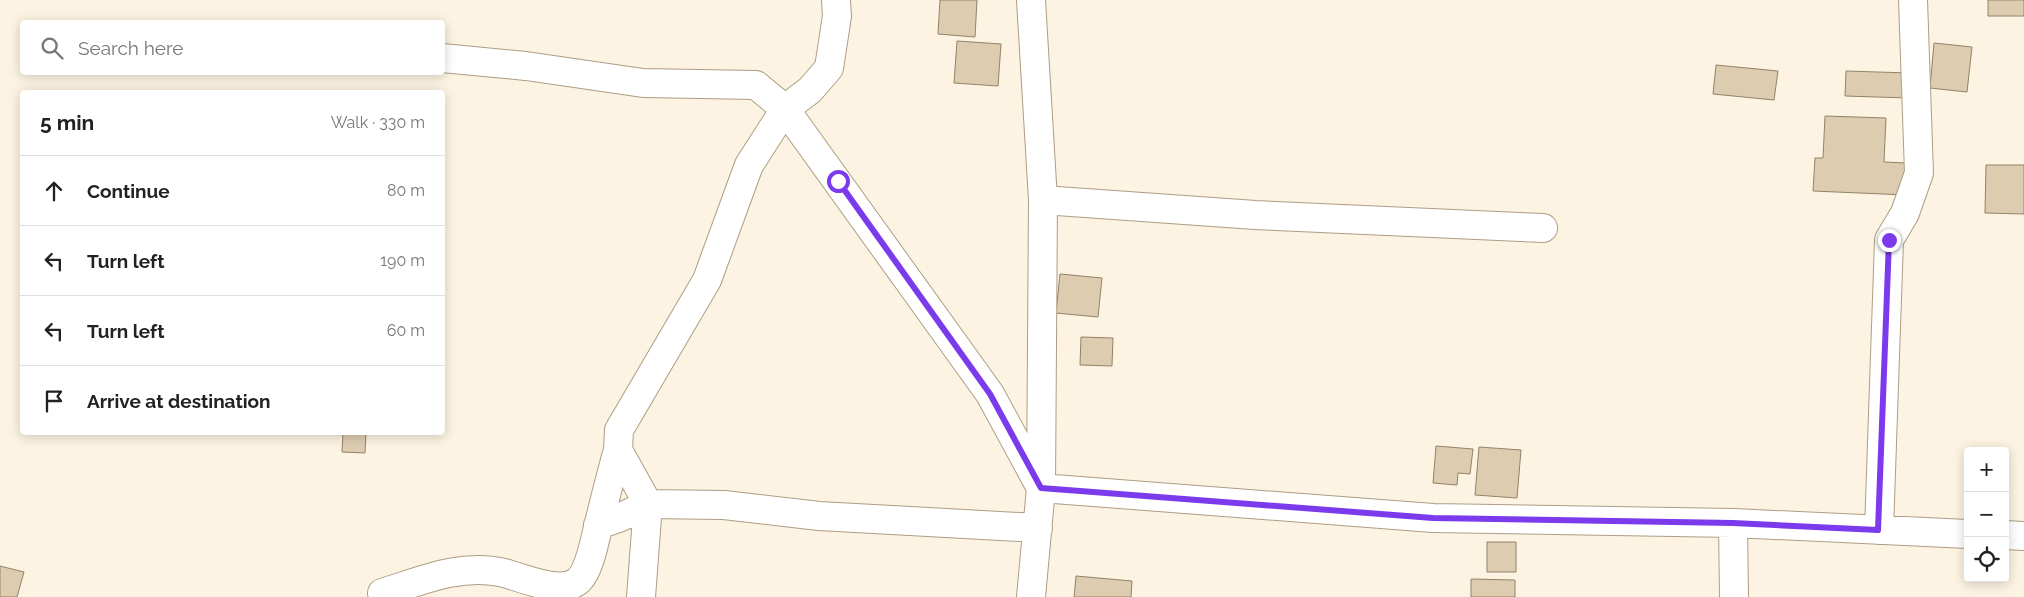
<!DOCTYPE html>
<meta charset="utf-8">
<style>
body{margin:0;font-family:Raleway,sans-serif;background:#f6f6f6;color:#222}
.controls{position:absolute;right:15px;bottom:15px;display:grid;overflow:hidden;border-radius:5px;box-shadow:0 2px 12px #0003}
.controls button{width:45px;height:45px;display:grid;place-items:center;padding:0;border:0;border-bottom:1px solid #e0e0e0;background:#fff;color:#222;font:25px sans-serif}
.stop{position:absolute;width:15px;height:15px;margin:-11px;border:4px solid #7c3aed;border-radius:50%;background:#fff}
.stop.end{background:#7c3aed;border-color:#fff;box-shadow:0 1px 5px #0008}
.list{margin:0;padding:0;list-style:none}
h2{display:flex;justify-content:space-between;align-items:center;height:65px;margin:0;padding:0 20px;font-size:21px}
h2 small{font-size:16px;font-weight:400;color:#767676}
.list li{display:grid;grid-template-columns:32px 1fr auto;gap:15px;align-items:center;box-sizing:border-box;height:70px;padding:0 20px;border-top:1px solid #e0e0e0}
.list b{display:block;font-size:19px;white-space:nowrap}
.list em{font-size:16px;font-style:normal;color:#767676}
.icon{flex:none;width:28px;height:28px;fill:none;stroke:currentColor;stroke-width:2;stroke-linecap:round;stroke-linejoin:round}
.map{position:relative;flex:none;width:2024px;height:597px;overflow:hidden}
.search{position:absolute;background:#fff;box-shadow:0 2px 12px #0003;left:20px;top:20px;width:425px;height:55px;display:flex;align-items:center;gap:12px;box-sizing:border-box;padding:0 18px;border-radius:5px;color:#767676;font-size:19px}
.panel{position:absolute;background:#fff;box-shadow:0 2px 12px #0003;left:20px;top:90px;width:425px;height:345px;border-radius:5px}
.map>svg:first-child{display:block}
.building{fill:#ddccb0;stroke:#928268}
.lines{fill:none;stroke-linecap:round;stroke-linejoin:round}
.minor-casing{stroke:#ae9d83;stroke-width:30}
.minor{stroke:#fff;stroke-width:28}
.route{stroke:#7c3aed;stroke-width:6}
</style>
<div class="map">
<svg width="2024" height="597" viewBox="0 0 2024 597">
<rect width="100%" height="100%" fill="#fdf3e2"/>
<path class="building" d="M 940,0 L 977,0 L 975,37 L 938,34 Z
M 1988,0 L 2024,0 L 2024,16 L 1988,16 Z
M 957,41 L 1001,44 L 998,86 L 954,83 Z
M 1934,43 L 1972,47 L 1967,92 L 1930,88 Z
M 1716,65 L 1778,71 L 1774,100 L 1713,94 Z
M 1846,71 L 1910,73 L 1909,98 L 1845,96 Z
M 1825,116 L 1886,118 L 1884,162 L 1907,163 L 1906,195 L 1813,191 L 1815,158 L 1823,158 Z
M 1986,165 L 2024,165 L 2024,214 L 1985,213 Z
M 1060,274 L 1102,278 L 1098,317 L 1056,313 Z
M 1081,337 L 1113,338 L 1112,366 L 1080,365 Z
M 343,432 L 366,432 L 365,453 L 342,452 Z
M 1436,446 L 1473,449 L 1470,474 L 1458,473 L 1457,485 L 1433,483 Z
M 1479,447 L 1521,450 L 1517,498 L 1475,495 Z
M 1487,542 L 1516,542 L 1516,572 L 1487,572 Z
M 0,566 L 24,572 L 17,597 L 0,597 Z
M 1076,576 L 1132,581 L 1131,597 L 1074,597 Z
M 1471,579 L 1515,580 L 1515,597 L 1471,597 Z"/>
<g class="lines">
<g class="minor-casing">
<path id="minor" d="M 1031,0 L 1043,200 L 1041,488 L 1031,597
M 442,58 L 526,66 L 643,83 L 756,85 L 785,109 L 990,394 L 1041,488
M 1043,200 L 1255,215 L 1543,228
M 1041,488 L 1433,518 L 1733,523 L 1968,534
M 1733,523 L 1734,597
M 598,525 L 621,517 L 648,504 L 724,505 L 819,516 L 1038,528
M 1879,530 L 1889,240 L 1905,213 L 1919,173 L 1913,0
M 2005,535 L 2024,536
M 382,593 C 421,581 458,564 500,572 C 520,576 561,597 579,580 C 590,569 595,539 599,523 C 605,499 611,474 618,450
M 641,597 L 648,504 L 618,450 L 619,430 L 707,280 L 749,165 L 785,109 L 810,90 L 829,68 L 837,16 L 836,0"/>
</g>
<use href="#minor" class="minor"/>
</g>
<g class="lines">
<path class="route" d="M 838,181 L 990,394 L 1041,488 L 1433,518 L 1733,523 L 1878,530 L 1889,240"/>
</g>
</svg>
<div class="controls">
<button>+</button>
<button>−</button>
<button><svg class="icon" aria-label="locate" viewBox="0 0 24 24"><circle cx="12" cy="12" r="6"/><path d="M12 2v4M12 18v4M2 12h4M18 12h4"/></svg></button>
</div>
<div class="stop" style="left:838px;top:181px"></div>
<div class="stop end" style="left:1889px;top:240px"></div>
<div class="search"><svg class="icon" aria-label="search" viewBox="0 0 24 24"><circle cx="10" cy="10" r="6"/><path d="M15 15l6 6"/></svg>Search here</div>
<section class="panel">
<h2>5 min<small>Walk · 330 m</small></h2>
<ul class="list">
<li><svg class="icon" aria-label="ahead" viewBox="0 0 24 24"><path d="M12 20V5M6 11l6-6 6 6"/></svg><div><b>Continue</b></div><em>80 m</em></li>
<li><svg class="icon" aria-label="left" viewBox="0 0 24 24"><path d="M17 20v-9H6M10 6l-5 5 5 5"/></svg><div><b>Turn left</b></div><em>190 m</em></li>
<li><svg class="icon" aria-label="left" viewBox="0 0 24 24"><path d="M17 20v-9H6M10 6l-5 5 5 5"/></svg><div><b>Turn left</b></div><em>60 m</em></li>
<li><svg class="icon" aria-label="arrive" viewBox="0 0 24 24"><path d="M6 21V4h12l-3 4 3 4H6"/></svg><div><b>Arrive at destination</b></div></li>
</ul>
</section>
</div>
